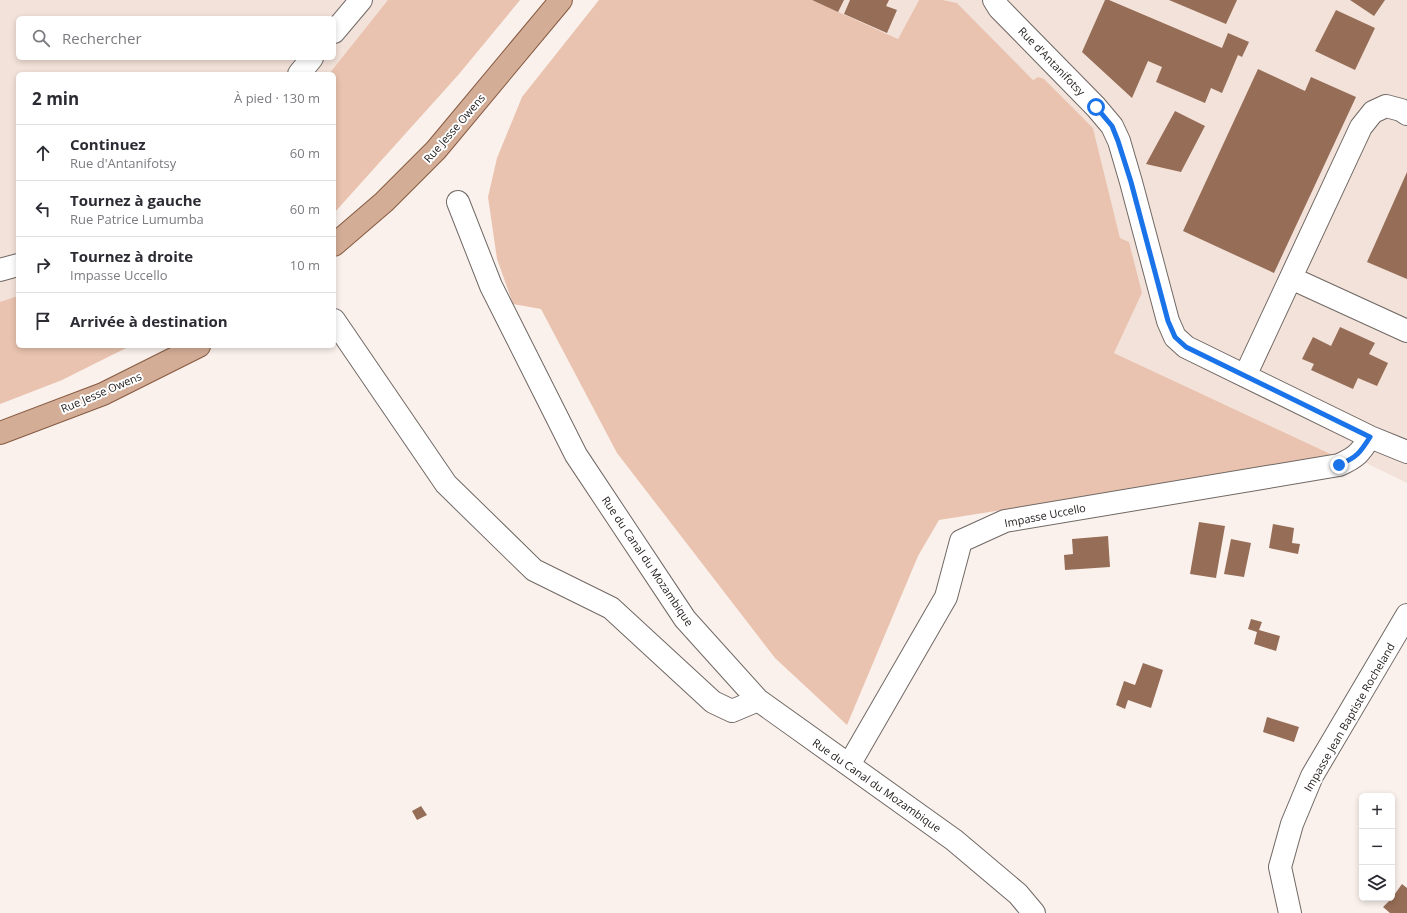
<!DOCTYPE html>
<html lang="fr">
<meta charset="utf-8">
<style>
body{margin:0;font-family:"Open Sans",sans-serif;background:#f7f7f7;color:#2b2b33}
.controls{position:absolute;right:12px;bottom:12px;display:grid;overflow:hidden;border-radius:6px;box-shadow:0 2px 6px #0003}
.controls button{width:36px;height:36px;display:grid;place-items:center;padding:0;border:0;border-bottom:1px solid #e1e1e2;background:#fff;color:#2b2b33;font:20px sans-serif}
.stop{position:absolute;width:12px;height:12px;margin:-9px;border:3px solid #1a73e8;border-radius:50%;background:#fff}
.stop.end{background:#1a73e8;border-color:#fff;box-shadow:0 1px 4px #0008}
.list{margin:0;padding:0;list-style:none}
h2{display:flex;justify-content:space-between;align-items:center;height:52px;margin:0;padding:0 16px;font-size:17px}
h2 small{font-size:13px;font-weight:400;color:#7c7c81}
.list li{display:grid;grid-template-columns:26px 1fr auto;gap:12px;align-items:center;box-sizing:border-box;height:56px;padding:0 16px;border-top:1px solid #e1e1e2}
.list b{display:block;font-size:15px;white-space:nowrap}
.list p{margin:0;font-size:13px;white-space:nowrap;color:#7c7c81}
.list em{font-size:13px;font-style:normal;color:#7c7c81}
.icon{flex:none;width:22px;height:22px;fill:none;stroke:currentColor;stroke-width:2;stroke-linecap:round;stroke-linejoin:round}
.map{position:relative;flex:none;width:1407px;height:913px;overflow:hidden}
.search{position:absolute;background:#fff;box-shadow:0 2px 6px #0003;left:16px;top:16px;width:320px;height:44px;display:flex;align-items:center;gap:10px;box-sizing:border-box;padding:0 14px;border-radius:6px;color:#7c7c81;font-size:15px}
.panel{position:absolute;background:#fff;box-shadow:0 2px 6px #0003;left:16px;top:72px;width:320px;height:276px;border-radius:6px}
.map>svg:first-child{display:block}
.built{fill:#f3e2d9;fill-rule:evenodd}
.green{fill:#e9c3af}
.building{fill:#966d56}
.lines{fill:none;stroke-linecap:round;stroke-linejoin:round}
.minor-casing{stroke:#706864;stroke-width:24}
.major-casing{stroke:#855940;stroke-width:24}
.minor{stroke:#fff;stroke-width:22}
.major{stroke:#d4ad97;stroke-width:22}
.route{stroke:#1a73e8;stroke-width:5}
.labels{text-anchor:middle;dominant-baseline:central;stroke-width:4;stroke-linejoin:round;paint-order:stroke}
.street-label{font-size:11px;fill:#262220;stroke:#fff}
</style>
<div class="map">
<svg width="1407" height="913" viewBox="0 0 1407 913">
<rect width="100%" height="100%" fill="#faf1ec"/>
<path class="built" d="M 0,0 L 520,0 L 459,74 L 334,213 L 334,74 L 18,74 L 18,346 L 130,346 L 62,380 L 0,404 ZM 18,18 L 334,18 L 334,58 L 18,58 Z
M 812,0 L 919,0 L 898,39 Z
M 943,0 L 1407,0 L 1407,483 L 1362,461 L 1337,457 L 1114,353 L 1142,293 L 1120,238 L 1093,128 L 1038,77 L 1033,80 L 957,3 Z"/>
<path class="green" d="M 388,0 L 520,0 L 459,74 L 334,213 L 334,74 L 329,74 Z
M 599,0 L 812,0 L 898,39 L 919,0 L 943,0 L 957,3 L 1033,80 L 1038,77 L 1044,79 L 1093,128 L 1120,238 L 1129,242 L 1142,293 L 1114,353 L 1337,457 L 939,520 L 918,556 L 847,725 L 775,658 L 617,453 L 541,309 L 513,304 L 497,259 L 488,197 L 497,158 L 522,97 Z
M 18,296 L 18,346 L 130,346 L 62,380 L 0,404 L 0,302 Z"/>
<path class="building" d="M 812,0 L 844,0 L 838,12 Z
M 850,0 L 889,0 L 886,6 L 897,10 L 887,33 L 844,14 Z
M 1105,0 L 1109,0 L 1222,48 L 1228,33 L 1249,42 L 1242,57 L 1238,55 L 1222,93 L 1211,88 L 1205,103 L 1156,82 L 1162,67 L 1148,61 L 1132,98 L 1082,52 Z
M 1169,0 L 1237,0 L 1226,24 Z
M 1350,0 L 1385,0 L 1374,16 Z
M 1336,10 L 1375,28 L 1355,70 L 1315,51 Z
M 1258,69 L 1305,91 L 1311,77 L 1356,97 L 1274,273 L 1183,231 Z
M 1175,111 L 1205,126 L 1181,172 L 1146,164 Z
M 1407,172 L 1407,279 L 1367,262 Z
M 1340,327 L 1375,343 L 1369,354 L 1388,363 L 1377,386 L 1358,378 L 1353,389 L 1311,370 L 1314,364 L 1302,359 L 1313,337 L 1331,346 Z
M 1199,522 L 1225,526 L 1216,578 L 1190,574 Z
M 1273,524 L 1294,528 L 1292,543 L 1300,544 L 1298,554 L 1269,548 Z
M 1108,536 L 1110,567 L 1065,570 L 1064,555 L 1073,554 L 1072,539 Z
M 1231,539 L 1251,543 L 1244,577 L 1224,574 Z
M 1251,619 L 1262,622 L 1259,630 L 1280,636 L 1276,651 L 1254,644 L 1257,632 L 1248,629 Z
M 1143,663 L 1163,670 L 1151,708 L 1128,700 L 1125,709 L 1116,705 L 1124,681 L 1135,685 Z
M 1267,717 L 1299,727 L 1294,742 L 1263,732 Z
M 421,806 L 427,815 L 417,820 L 412,811 Z
M 1402,884 L 1407,888 L 1407,913 L 1390,913 L 1383,907 L 1392,898 Z"/>
<g class="lines">
<g class="minor-casing">
<path id="minor" d="M 994,0 L 999,8 L 1096,107 L 1112,126 L 1119,141 L 1131,182 L 1168,321 L 1175,337 L 1186,347 L 1370,437 L 1407,452
M 334,32 L 361,0
M 299,74 L 312,58
M 458,202 L 491,286 L 576,455 L 685,619 L 758,700 L 954,840 L 1018,894 L 1034,913
M 0,270 L 18,265
M 1291,278 L 1407,331
M 334,320 L 446,484 L 534,570 L 611,608 L 713,702 L 732,711 L 758,700
M 1245,376 L 1361,127 L 1373,112 L 1386,106 L 1401,110 L 1407,114
M 849,765 L 946,597 L 961,541 L 1005,521 L 1339,465 C 1357,457 1360,453 1370,437
M 1290,913 L 1280,867 L 1292,824 L 1312,776 L 1407,615"/>
</g>
<g class="major-casing">
<path id="major" d="M 334,245 L 384,202 L 436,150 L 561,0
M 0,433 L 103,394 L 199,346"/>
</g>
<use href="#minor" class="minor"/>
<use href="#major" class="major"/>
</g>
<g class="lines">
<path class="route" d="M 1096,107 L 1112,126 L 1118,141 L 1131,182 L 1168,321 L 1175,337 L 1186,347 L 1370,437 C 1360,453 1357,457 1339,465"/>
</g>
<g class="labels">
<g class="street-label">
<text transform="translate(1052 61) rotate(46)">Rue d'Antanifotsy</text>
<text transform="translate(454 128) rotate(-49)">Rue Jesse Owens</text>
<text transform="translate(101 392) rotate(-23)">Rue Jesse Owens</text>
<text transform="translate(1045 515) rotate(-11)">Impasse Uccello</text>
<text transform="translate(648 561) rotate(56)">Rue du Canal du Mozambique</text>
<text transform="translate(1349 717) rotate(-60)">Impasse Jean Baptiste Rocheland</text>
<text transform="translate(877 785) rotate(35)">Rue du Canal du Mozambique</text>
</g>
</g>
</svg>
<div class="controls">
<button>+</button>
<button>−</button>
<button><svg class="icon" aria-label="layers" viewBox="0 0 24 24"><path d="M12 4l9 5-9 5-9-5zM3 14l9 5 9-5"/></svg></button>
</div>
<div class="stop" style="left:1096px;top:107px"></div>
<div class="stop end" style="left:1339px;top:465px"></div>
<div class="search"><svg class="icon" aria-label="search" viewBox="0 0 24 24"><circle cx="10" cy="10" r="6"/><path d="M15 15l6 6"/></svg>Rechercher</div>
<section class="panel">
<h2>2 min<small>À pied · 130 m</small></h2>
<ul class="list">
<li><svg class="icon" aria-label="ahead" viewBox="0 0 24 24"><path d="M12 20V5M6 11l6-6 6 6"/></svg><div><b>Continuez</b><p>Rue d'Antanifotsy</p></div><em>60 m</em></li>
<li><svg class="icon" aria-label="left" viewBox="0 0 24 24"><path d="M17 20v-9H6M10 6l-5 5 5 5"/></svg><div><b>Tournez à gauche</b><p>Rue Patrice Lumumba</p></div><em>60 m</em></li>
<li><svg class="icon" aria-label="right" viewBox="0 0 24 24"><path d="M7 20v-9h11M14 6l5 5-5 5"/></svg><div><b>Tournez à droite</b><p>Impasse Uccello</p></div><em>10 m</em></li>
<li><svg class="icon" aria-label="arrive" viewBox="0 0 24 24"><path d="M6 21V4h12l-3 4 3 4H6"/></svg><div><b>Arrivée à destination</b></div></li>
</ul>
</section>
</div>
